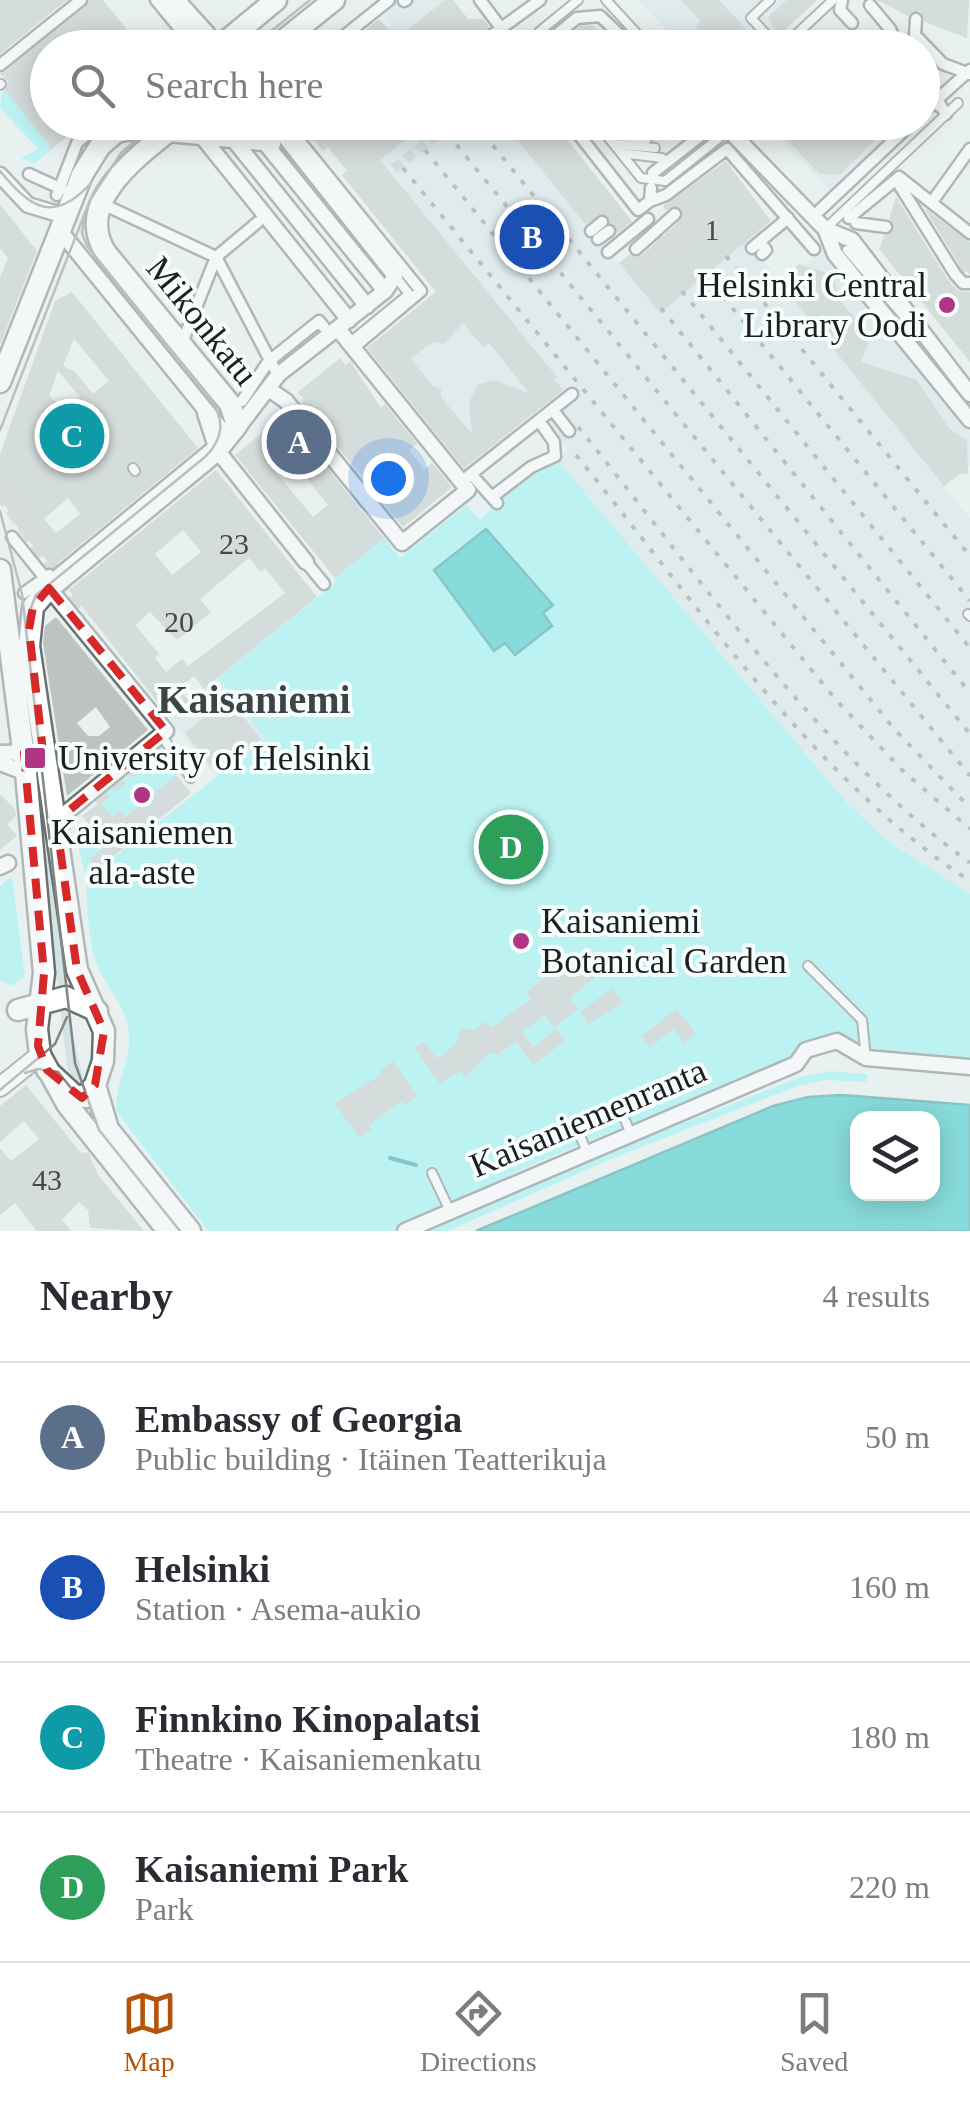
<!DOCTYPE html>
<meta charset="utf-8">
<style>
body{margin:0;font-family:"Times New Roman",serif;background:#f2f2f3;color:#2b2b33}
.controls{position:absolute;right:30px;bottom:30px;display:grid;overflow:hidden;border-radius:20px;box-shadow:0 5px 25px #0003}
.controls button{width:90px;height:90px;display:grid;place-items:center;padding:0;border:0;border-bottom:2px solid #e1e1e2;background:#fff;color:#2b2b33;font:50px sans-serif}
.you{position:absolute;left:388px;top:478px;width:35px;height:35px;margin:-25px;border:8px solid #fff;border-radius:50%;background:#1a73e8;box-shadow:0 0 0 15px #1a73e833}
.badge{display:grid;place-items:center;width:65px;height:65px;border-radius:50%;background:#b45309;color:#fff;font-size:32px;font-weight:700}
.pin{position:absolute;translate:-50% -50%;border:5px solid #fff;box-shadow:0 2px 10px #0006}
.list{margin:0;padding:0;list-style:none}
h2{display:flex;justify-content:space-between;align-items:center;height:130px;margin:0;padding:0 40px;font-size:42px}
h2 small{font-size:32px;font-weight:400;color:#7c7c81}
.list li{display:grid;grid-template-columns:65px 1fr auto;gap:30px;align-items:center;box-sizing:border-box;height:150px;padding:0 40px;border-top:2px solid #e1e1e2}
.list b{display:block;font-size:38px;white-space:nowrap}
.list p{margin:0;font-size:32px;white-space:nowrap;color:#7c7c81}
.list em{font-size:32px;font-style:normal;color:#7c7c81}
.icon{flex:none;width:55px;height:55px;fill:none;stroke:currentColor;stroke-width:2;stroke-linecap:round;stroke-linejoin:round}
.map{position:relative;flex:none;width:970px;height:1231px;overflow:hidden}
.search{position:absolute;background:#fff;box-shadow:0 5px 25px #0003;left:30px;right:30px;top:30px;height:110px;display:flex;align-items:center;gap:25px;box-sizing:border-box;padding:0 35px;border-radius:55px;color:#7c7c81;font-size:38px}
.sheet{height:730px;background:#fff}
nav{display:flex;justify-content:space-around;align-items:center;box-sizing:border-box;height:140px;border-top:2px solid #e1e1e2;background:#fff;font-size:28px;color:#7c7c81}
nav a{display:grid;justify-items:center;gap:5px}
nav .on{color:#b45309}
.map>svg:first-child{display:block}
.built{fill:#d4e4e4}
.green{fill:#88f4f3}
.water{fill:#12c2c2;stroke:#159191;stroke-width:2.5;fill-rule:evenodd}
.lines{fill:none;stroke-linecap:round;stroke-linejoin:round}
.stream{stroke:#159191;stroke-width:4}
.building{fill:#bdc3c3;fill-rule:evenodd}
.pedestrian-tunnel{stroke:#c0c6c6;stroke-width:10;stroke-dasharray:10 5;stroke-linecap:butt}
.minor-tunnel{stroke:#c0c6c6;stroke-width:14;stroke-dasharray:14 7;stroke-linecap:butt}
.service-casing{stroke:#6b7171;stroke-width:12}
.pedestrian-casing{stroke:#6b7171;stroke-width:15}
.minor-casing{stroke:#6b7171;stroke-width:19}
.tertiary-casing{stroke:#6b7171;stroke-width:22}
.secondary-casing{stroke:#6b7171;stroke-width:25}
.service{stroke:#fff;stroke-width:8}
.pedestrian{stroke:#fff;stroke-width:10}
.minor{stroke:#fff;stroke-width:14}
.tertiary{stroke:#fff;stroke-width:18}
.secondary{stroke:#fff;stroke-width:20}
.tram{stroke:#818686;stroke-width:2.5}
.rail{stroke:#818686;stroke-width:4;stroke-dasharray:5 10;stroke-linecap:butt}
.marked{fill:none;stroke:#d62828;stroke-width:8;stroke-dasharray:20 12;stroke-linejoin:round}
.poi-dot{fill:#b13485;stroke:#f6fdfd;stroke-width:4}
.labels{text-anchor:middle;dominant-baseline:central;stroke-width:8;stroke-linejoin:round;paint-order:stroke}
.number-label{font-size:30px;fill:#454848}
.poi-label{font-size:35px;fill:#1d1f1f;stroke:#f6fdfd;text-anchor:start}
.street-label{font-size:35px;fill:#1d1f1f;stroke:#f6fdfd}
.quarter-label{font-size:40px;font-weight:bold;fill:#3e4343;stroke:#f6fdfd}
</style>
<div class="map">
<svg width="970" height="1231" viewBox="0 0 970 1231">
<rect width="100%" height="100%" fill="#e9f0f0"/>
<path class="built" d="M 398,0 L 407,4 L 412,0 L 453,0 L 491,47 L 351,48 L 372,31 L 377,20 L 389,27 L 392,24 L 384,12 Z
M 637,0 L 817,0 L 766,48 L 683,47 Z
M 298,123 L 553,123 L 635,225 L 616,240 L 599,219 L 588,227 L 627,273 L 717,200 L 781,284 L 823,250 L 970,433 L 970,465 L 944,486 L 970,519 L 970,894 L 884,839 L 847,803 L 561,465 L 557,460 L 568,451 L 537,414 L 464,472 L 365,350 L 436,291 L 342,175 L 346,170 L 328,148 Z
M 765,123 L 907,123 L 832,193 Z
M 218,678 L 266,738 L 216,777 L 169,717 Z
M 52,857 L 73,1037 L 91,1109 L 110,1142 L 81,1113 L 67,1066 L 42,858 Z"/>
<path class="green" d="M 3,87 L 52,149 L 34,164 L 21,158 L 38,149 L 0,108 Z
M 557,460 L 847,803 L 884,839 L 970,894 L 970,1058 L 836,1048 L 807,1052 L 538,1162 L 391,1231 L 208,1231 L 117,1112 C 113,1083 134,1059 128,1028 C 124,1003 112,996 101,974 C 87,948 88,909 86,881 L 96,871 L 84,871 L 77,841 L 85,834 L 109,861 L 265,739 L 218,678 L 335,583 L 335,578 L 384,538 L 400,558 L 466,505 L 480,520 L 519,480 Z
M 159,743 L 179,768 L 176,775 L 125,817 L 119,810 L 111,816 L 93,798 Z
M 12,876 L 25,976 L 11,986 L 0,980 L 0,886 Z
M 830,1071 L 868,1074 L 866,1082 L 824,1080 L 798,1086 L 616,1157 L 448,1231 L 429,1231 L 630,1144 L 800,1077 Z"/>
<path class="water" d="M 486,529 L 553,605 L 543,613 L 552,626 L 515,655 L 505,643 L 494,651 L 434,570 Z
M 842,1095 L 970,1105 L 970,1231 L 476,1231 L 773,1106 L 808,1097 ZM 858,1118 L 932,1118 L 932,1194 L 858,1194 Z"/>
<g class="lines">
<path class="stream" d="M 390,1158 L 416,1165"/>
</g>
<path class="building" d="M 0,0 L 67,0 L 0,54 Z
M 90,0 L 103,0 L 142,48 L 48,48 L 48,122 L 84,122 L 52,149 L 5,90 L 8,81 L 0,74 Z
M 445,0 L 453,0 L 468,19 L 483,19 L 489,26 L 481,34 L 485,44 L 499,40 L 505,48 L 344,48 L 379,19 L 397,38 Z
M 681,0 L 719,0 L 764,48 L 726,48 L 716,37 L 710,42 L 695,27 L 701,21 Z
M 787,0 L 817,0 L 783,32 L 776,33 L 768,17 Z
M 877,0 L 969,0 L 967,38 L 925,22 L 920,11 L 908,16 Z
M 592,25 L 609,37 L 606,45 L 557,48 L 580,26 Z
M 298,122 L 427,122 L 380,160 L 557,377 L 554,379 L 563,390 L 464,468 L 367,348 L 436,292 L 342,175 L 347,171 L 328,147 L 323,151 ZM 463,323 L 483,347 L 489,343 L 530,394 L 494,380 L 477,385 L 469,403 L 472,434 L 441,397 L 441,389 L 433,386 L 411,359 L 432,342 L 444,344 Z
M 503,122 L 553,122 L 632,221 L 617,233 L 604,214 L 585,224 Z
M 771,122 L 893,122 L 841,174 L 819,174 Z
M 726,161 L 771,221 L 660,313 L 619,263 L 629,255 L 641,256 L 681,220 L 681,208 L 666,210 L 663,206 Z
M 896,197 L 948,280 L 959,291 L 970,292 L 970,362 L 879,249 L 884,236 L 894,229 L 889,219 Z
M 0,204 L 37,251 L 0,345 L 0,277 L 8,258 L 0,248 Z
M 924,208 L 970,242 L 970,274 L 962,269 Z
M 799,264 L 833,275 L 840,301 L 871,336 L 861,362 L 917,380 L 949,428 L 967,441 L 968,474 L 960,474 L 944,486 L 781,284 Z
M 72,292 L 198,448 L 53,567 L 19,530 L 0,496 L 0,454 L 55,301 ZM 74,339 L 109,381 L 93,394 L 74,371 L 63,366 ZM 58,371 L 80,397 L 64,409 L 49,396 ZM 68,498 L 80,514 L 56,533 L 44,519 Z
M 340,358 L 346,365 L 350,361 L 381,408 L 385,404 L 406,430 L 417,444 L 409,450 L 424,469 L 432,463 L 452,487 L 403,527 L 380,500 L 387,494 L 374,479 L 368,484 L 301,402 L 304,399 L 298,392 Z
M 284,415 L 384,538 L 335,578 L 235,455 ZM 280,446 L 328,505 L 313,517 L 265,459 Z
M 216,470 L 317,597 L 204,689 L 194,676 L 179,689 L 189,701 L 169,717 L 69,590 ZM 183,530 L 201,552 L 172,575 L 155,554 ZM 249,558 L 261,572 L 265,568 L 285,593 L 188,666 L 182,659 L 166,672 L 155,658 L 159,654 L 135,625 L 150,612 L 177,640 L 211,612 L 200,599 Z
M 56,617 L 148,730 L 67,796 L 43,643 L 45,626 ZM 96,707 L 110,727 L 99,736 L 88,736 L 77,723 Z
M 228,698 L 261,739 L 217,773 L 185,733 Z
M 176,775 L 191,793 L 98,869 L 89,859 L 106,845 L 82,816 L 100,802 L 112,816 L 119,810 L 125,817 Z
M 0,794 L 15,809 L 16,816 L 7,824 L 17,836 L 0,850 Z
M 589,956 L 601,973 L 570,997 L 579,1009 L 554,1027 L 545,1015 L 522,1032 L 533,1047 L 556,1029 L 565,1041 L 533,1065 L 516,1042 L 497,1055 L 490,1052 L 465,1078 L 460,1071 L 440,1084 L 414,1048 L 424,1041 L 437,1059 L 457,1043 L 460,1029 L 476,1029 L 486,1021 L 491,1028 L 531,999 L 526,992 L 552,973 L 557,980 Z
M 612,988 L 623,1003 L 589,1024 L 580,1012 Z
M 677,1009 L 696,1034 L 684,1043 L 673,1029 L 650,1048 L 641,1036 Z
M 393,1061 L 417,1096 L 405,1105 L 402,1101 L 369,1125 L 372,1129 L 359,1138 L 335,1103 L 382,1074 L 379,1071 Z
M 26,1085 L 81,1153 L 88,1152 L 98,1175 L 144,1231 L 90,1228 L 88,1210 L 79,1202 L 62,1220 L 71,1231 L 37,1231 L 15,1203 L 0,1215 L 0,1148 L 11,1161 L 39,1139 L 24,1121 L 0,1142 L 0,1106 Z
M 640,1096 L 644,1107 L 630,1112 L 619,1109 L 616,1118 L 586,1130 L 575,1127 L 572,1136 L 540,1149 L 535,1135 Z"/>
<g class="lines">
<path class="pedestrian-tunnel" d="M 394,169 L 452,122
M 675,214 L 693,231
M 656,241 L 662,236
M 648,263 L 715,213
M 955,274 L 970,261"/>
<path class="minor-tunnel" d="M 0,492 L 44,555 L 80,618
M 95,800 L 149,755 L 157,738"/>
<g class="service-casing">
<path id="service" d="M 606,0 L 650,48
M 770,0 L 751,18 L 779,48
M 786,44 L 833,0
M 538,48 L 539,32 L 578,0
M 0,85 L 1,84
M 596,122 L 641,178 L 665,181 L 729,130
M 598,125 L 638,130
M 607,135 L 647,139
M 614,144 L 655,148
M 622,153 L 662,158
M 825,229 L 958,103
M 847,250 L 919,334
M 349,343 L 409,294 L 395,276
M 133,468 L 135,471
M 968,614 L 970,616
M 161,735 L 191,778
M 808,966 L 862,1020 L 866,1058
M 623,1115 L 630,1132
M 579,1133 L 586,1150
M 432,1173 L 449,1209"/>
</g>
<g class="pedestrian-casing">
<path id="pedestrian" d="M 156,0 L 193,45
M 180,0 L 209,32
M 480,0 L 516,48
M 842,0 L 840,10 L 852,23
M 404,1 L 406,0
M 870,5 L 890,29 L 898,48
M 916,19 L 915,35 L 943,64 L 970,74
M 489,37 L 540,0
M 869,41 L 875,48
M 513,42 L 529,42
M 329,48 L 389,0
M 548,48 L 545,44 L 577,18 L 600,16 L 620,35 L 614,48
M 0,65 L 81,0
M 922,76 L 946,114
M 922,96 L 939,106
M 922,113 L 970,70
M 284,122 L 421,291 L 359,343
M 569,122 L 638,210 L 650,201 L 651,188
M 653,173 L 704,133
M 29,174 L 62,189
M 900,186 L 955,274 L 963,283 L 970,283
M 57,195 L 77,143 L 101,122
M 650,201 L 666,195 L 727,149 L 814,249
M 932,202 L 970,149
M 111,208 L 216,257 L 258,222
M 820,210 L 913,122
M 849,218 L 899,177 L 970,233
M 856,223 L 886,227
M 591,231 L 602,222
M 598,239 L 609,231
M 760,242 L 766,250 L 762,254
M 752,248 L 788,218
M 636,249 L 675,214
M 608,252 L 648,219
M 184,338 L 216,257 L 274,368
M 242,401 L 268,362 L 319,321 L 324,327
M 553,410 L 569,431
M 471,474 L 497,503
M 461,482 L 572,394
M 492,497 L 531,467 L 555,456 L 554,442 L 539,421
M 12,537 L 45,578
M 306,562 L 324,584
M 24,593 L 49,575"/>
</g>
<g class="minor-casing">
<path id="minor" d="M 167,0 L 209,48
M 782,48 L 786,44
M 721,122 L 825,229 L 852,240 L 970,394
M 116,135 L 138,131 L 273,144
M 204,139 L 349,320
M 233,139 L 367,306
M 265,143 L 385,291
M 0,175 L 28,205 L 65,216
M 825,229 L 835,254 L 970,420
M 61,232 L 221,429 L 234,433 L 279,374 L 385,291 L 395,276 L 273,122
M 270,390 L 286,401 L 402,543 L 468,490 L 338,329
M 205,413 L 217,450 L 306,562
M 49,588 L 166,731 L 67,812 L 59,832
M 0,753 L 32,752
M 0,763 L 26,773
M 0,867 L 8,863
M 405,1231 L 796,1064 L 806,1050 L 837,1041 L 866,1058 L 970,1067"/>
</g>
<g class="tertiary-casing">
<path id="tertiary" d="M 0,1087 L 40,1055"/>
</g>
<g class="secondary-casing">
<path id="secondary" d="M 218,48 L 276,0
M 274,48 L 334,0
M 0,382 L 82,175 L 100,146 L 128,122
M 0,570 L 26,773 L 44,973 L 37,1029 L 40,1055 L 67,1104 L 168,1231
M 18,1010 L 66,997 L 97,1011
M 47,1070 L 74,1095 L 85,1097 L 95,1085 L 103,1061 L 104,1031 L 77,970 L 29,646 L 33,607 L 49,588 L 217,450 L 237,425 L 230,404 L 106,253 C 71,200 145,151 180,122
M 95,1085 L 108,1129 L 190,1231"/>
</g>
<use href="#service" class="service"/>
<use href="#pedestrian" class="pedestrian"/>
<use href="#minor" class="minor"/>
<use href="#tertiary" class="tertiary"/>
<use href="#secondary" class="secondary"/>
<path class="tram" d="M 250,48 L 310,0
M 0,171 C 30,207 53,225 91,183
M 0,430 L 90,200 L 121,153 L 157,122
M 0,511 L 22,594 L 75,1063 L 99,1130 L 180,1231
M 26,620 L 36,595 L 205,457 C 223,439 225,422 212,401 L 87,246 L 82,233 L 85,212
M 25,1073 L 38,1069 L 58,1072 L 80,1099
M 0,1090 L 55,1044 L 67,1017"/>
<path class="rail" d="M 474,122 L 970,734
M 447,133 L 970,776
M 425,150 L 895,730 L 970,808
M 403,168 L 836,700 L 904,772 L 970,829
M 726,256 L 970,556
M 704,273 L 970,601
M 682,291 L 970,648
M 661,308 L 970,693
M 578,427 C 696,572 819,753 970,863
M 576,455 C 692,597 815,781 970,881"/>
</g>
<path d="M0 0H970V1231H0ZM 49,588 L 166,731 L 67,812 L 58,834 L 77,970 L 104,1031 L 95,1085 L 82,1098 L 47,1070 L 38,1046 L 44,973 L 24,753 L 43,751 L 29,630 L 33,607 Z" fill="#e9f0f0" fill-opacity=".55" fill-rule="evenodd"/>
<path class="marked" d="M 49,588 L 166,731 L 67,812 L 58,834 L 77,970 L 104,1031 L 95,1085 L 82,1098 L 47,1070 L 38,1046 L 44,973 L 24,753 L 43,751 L 29,630 L 33,607 Z"/>
<g class="poi-dot">
<circle cx="947" cy="305" r="10"/>
<rect x="23" y="746" width="24" height="24" rx="5"/>
<circle cx="142" cy="795" r="10"/>
<circle cx="521" cy="941" r="10"/>
</g>
<g class="labels">
<g class="number-label">
<text x="712" y="229">1</text>
<text x="234" y="543">23</text>
<text x="179" y="621">20</text>
<text x="47" y="1179">43</text>
</g>
<g class="poi-label">
<text x="927" y="285" text-anchor="end">Helsinki Central<tspan x="927" dy="40">Library Oodi</tspan></text>
<text x="58" y="758">University of Helsinki</text>
<text x="142" y="832" text-anchor="middle">Kaisaniemen<tspan x="142" dy="40">ala-aste</tspan></text>
<text x="541" y="921">Kaisaniemi<tspan x="541" dy="40">Botanical Garden</tspan></text>
</g>
<g class="street-label">
<text transform="translate(202 321) rotate(51)">Mikonkatu</text>
<text transform="translate(588 1118) rotate(-23)">Kaisaniemenranta</text>
</g>
<g class="quarter-label">
<text x="254" y="699">Kaisaniemi</text>
</g>
</g>
</svg>
<div class="controls">
<button><svg class="icon" aria-label="layers" viewBox="0 0 24 24"><path d="M12 4l9 5-9 5-9-5zM3 14l9 5 9-5"/></svg></button>
</div>
<div class="you"></div>
<div class="pin badge" style="left:299px;top:442px;background:#5c6f8a">A</div>
<div class="pin badge" style="left:532px;top:237px;background:#1a4fb4">B</div>
<div class="pin badge" style="left:72px;top:436px;background:#0f9aa8">C</div>
<div class="pin badge" style="left:511px;top:847px;background:#2e9e5b">D</div>
<div class="search"><svg class="icon" aria-label="search" viewBox="0 0 24 24"><circle cx="10" cy="10" r="6"/><path d="M15 15l6 6"/></svg>Search here</div>
</div>
<section class="sheet">
<h2>Nearby<small>4 results</small></h2>
<ul class="list">
<li><span class="badge" style="background:#5c6f8a">A</span><div><b>Embassy of Georgia</b><p>Public building · Itäinen Teatterikuja</p></div><em>50 m</em></li>
<li><span class="badge" style="background:#1a4fb4">B</span><div><b>Helsinki</b><p>Station · Asema-aukio</p></div><em>160 m</em></li>
<li><span class="badge" style="background:#0f9aa8">C</span><div><b>Finnkino Kinopalatsi</b><p>Theatre · Kaisaniemenkatu</p></div><em>180 m</em></li>
<li><span class="badge" style="background:#2e9e5b">D</span><div><b>Kaisaniemi Park</b><p>Park</p></div><em>220 m</em></li>
</ul>
</section>
<nav>
<a class="on"><svg class="icon" aria-label="map" viewBox="0 0 24 24"><path d="M3 6l6-2 6 2 6-2v14l-6 2-6-2-6 2zM9 4v14M15 6v14"/></svg>Map</a>
<a><svg class="icon" aria-label="directions" viewBox="0 0 24 24"><path d="M12 3l9 9-9 9-9-9zM9 14v-3h6M13 9l2 2-2 2"/></svg>Directions</a>
<a><svg class="icon" aria-label="saved" viewBox="0 0 24 24"><path d="M7 4h10v16l-5-4-5 4z"/></svg>Saved</a>
</nav>
